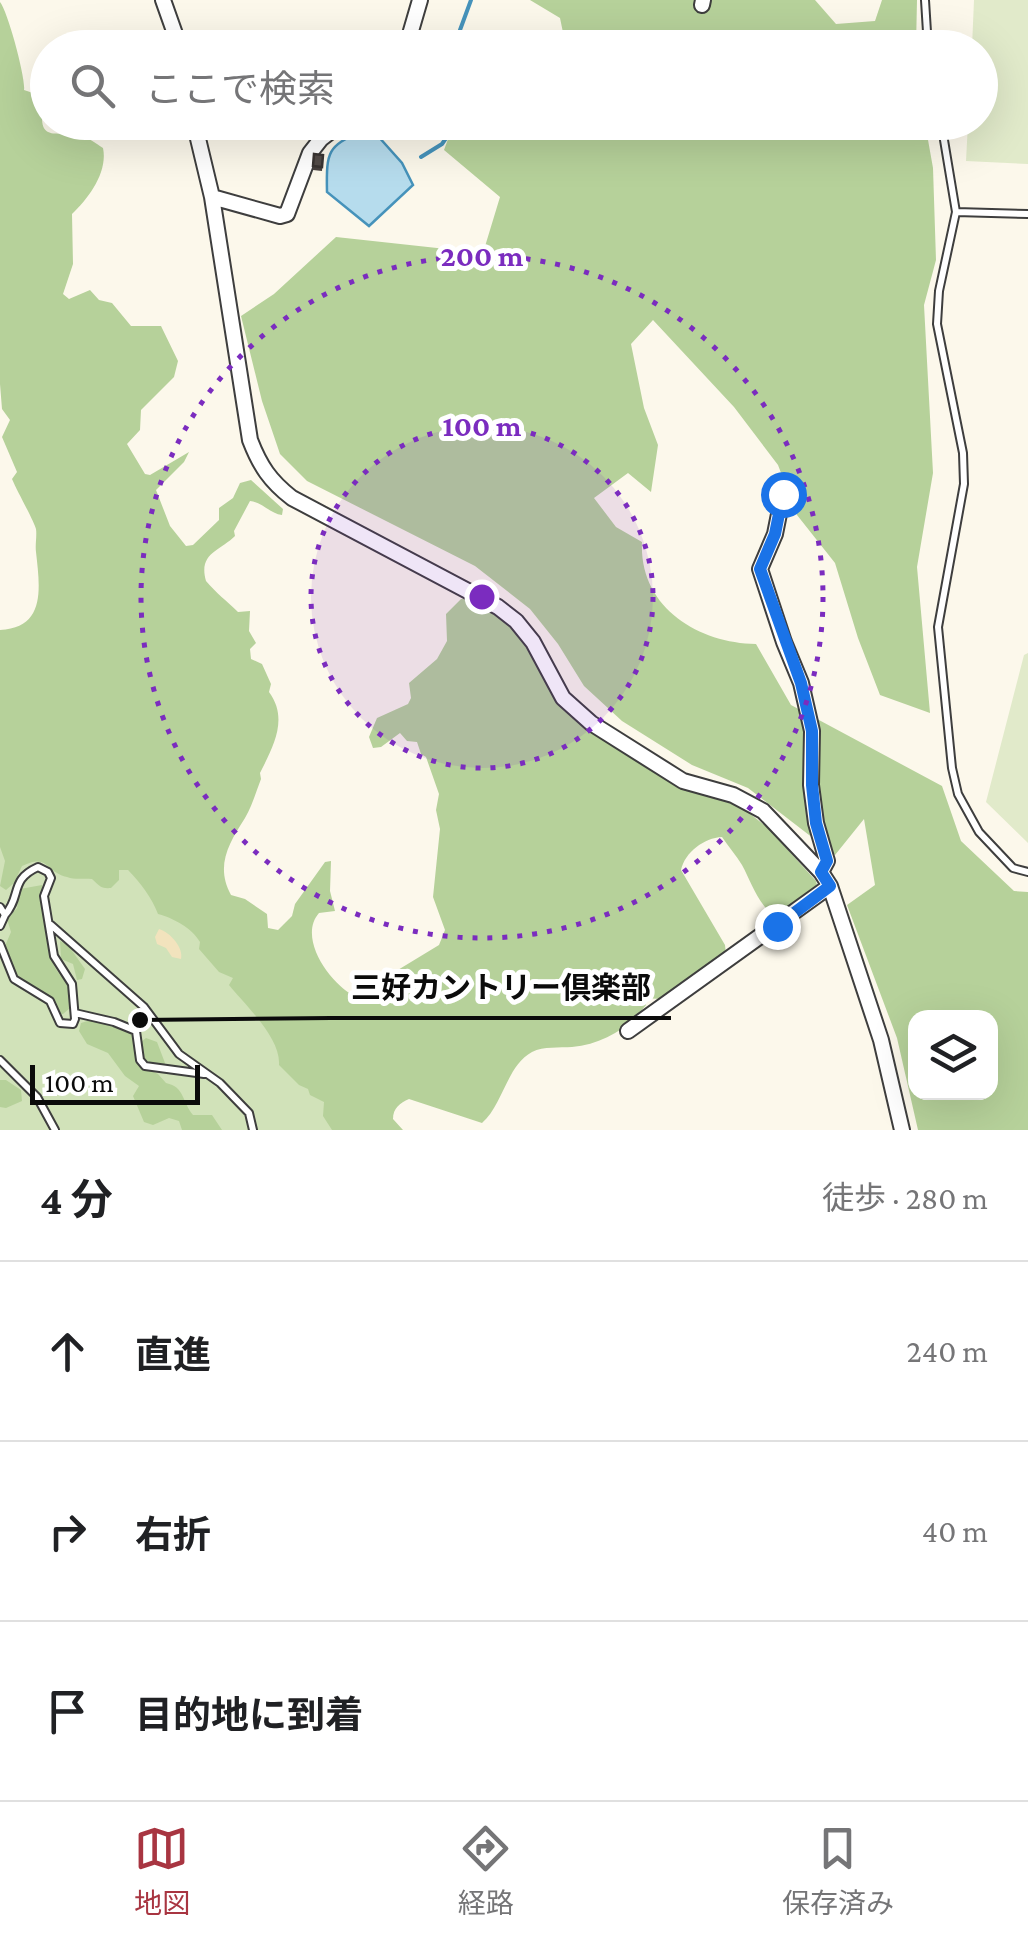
<!DOCTYPE html>
<html lang="ja">
<meta charset="utf-8">
<style>
body{margin:0;font-family:"Crimson Pro","Noto Sans JP",serif;background:#f6f6f6;color:#202124}
.controls{position:absolute;right:30px;bottom:30px;display:grid;overflow:hidden;border-radius:20px;box-shadow:0 10px 40px #0002}
.controls button{width:90px;height:90px;display:grid;place-items:center;padding:0;border:0;border-bottom:2px solid #e0e0e0;background:#fff;color:#202124;font:50px sans-serif}
.scale{position:absolute;left:30px;bottom:25px;width:170px;box-sizing:border-box;padding-left:10px;border:5px solid #0b0b0b;border-top:0;font-size:28px;line-height:35px;white-space:nowrap;color:#0b0b0b;-webkit-text-stroke:8px #fff;paint-order:stroke}
.stop{position:absolute;width:30px;height:30px;margin:-22px;border:8px solid #1a73e8;border-radius:50%;background:#fff}
.stop.end{background:#1a73e8;border-color:#fff;box-shadow:0 2px 10px #0008}
.list{margin:0;padding:0;list-style:none}
h2{display:flex;justify-content:space-between;align-items:center;height:130px;margin:0;padding:0 40px;font-size:42px}
h2 small{font-size:32px;font-weight:400;color:#757577}
.list li{display:grid;grid-template-columns:65px 1fr auto;gap:30px;align-items:center;box-sizing:border-box;height:180px;padding:0 40px;border-top:2px solid #e0e0e0}
.list b{display:block;font-size:38px;white-space:nowrap}
.list em{font-size:32px;font-style:normal;color:#757577}
.icon{flex:none;width:55px;height:55px;fill:none;stroke:currentColor;stroke-width:2;stroke-linecap:round;stroke-linejoin:round}
.map{position:relative;flex:none;width:1028px;height:1130px;overflow:hidden}
.search{position:absolute;background:#fff;box-shadow:0 10px 40px #0002;left:30px;right:30px;top:30px;height:110px;display:flex;align-items:center;gap:25px;box-sizing:border-box;padding:0 35px;border-radius:55px;color:#757577;font-size:38px}
.sheet{height:670px;background:#fff}
nav{display:flex;justify-content:space-around;align-items:center;box-sizing:border-box;height:140px;border-top:2px solid #e0e0e0;background:#fff;font-size:28px;color:#757577}
nav a{display:grid;justify-items:center;gap:5px}
nav .on{color:#a83541}
.map>svg:first-child{display:block}
.green{fill:#d1e2b9}
.forest{fill:#b6d19a;fill-rule:evenodd}
.sand{fill:#f2e3bd}
.pitch{fill:#e1eaca}
.water{fill:#b6dced;stroke:#4693bb;stroke-width:2.5}
.lines{fill:none;stroke-linecap:round;stroke-linejoin:round}
.stream{stroke:#4693bb;stroke-width:4}
.service-casing{stroke:#3e3e3e;stroke-width:10}
.minor-casing{stroke:#3e3e3e;stroke-width:18}
.service{stroke:#fff;stroke-width:6}
.minor{stroke:#fff;stroke-width:14}
.wall{fill:#47403e}
.building{fill:#524b48;stroke:#393432;stroke-width:2.5}
.route{stroke:#1a73e8;stroke-width:12}
.ring{fill:none;stroke:#7b2cbf;stroke-width:5;stroke-dasharray:5 10}
.centre{fill:#7b2cbf;stroke:#fff;stroke-width:5}
.ring-label{font-size:30px;text-anchor:middle;font-weight:bold;fill:#7b2cbf;stroke:#fff;stroke-width:10;stroke-linejoin:round;paint-order:stroke}
.leader{fill:none;stroke:#0b0b0b;stroke-width:4}
.callout-dot{fill:#0b0b0b;stroke:#fff;stroke-width:4}
.callout-label{font-size:30px;text-anchor:middle;font-weight:bold;fill:#0b0b0b;stroke:#fff;stroke-width:10;stroke-linejoin:round;paint-order:stroke}
</style>
<div class="map">
<svg width="1028" height="1130" viewBox="0 0 1028 1130">
<rect width="100%" height="100%" fill="#fcf8eb"/>
<path class="green" d="M 0,825 L 89,849 L 181,898 L 367,1130 L 0,1130 Z"/>
<path class="forest" d="M 530,0 L 815,0 L 836,24 L 875,21 L 882,0 L 917,0 L 916,47 L 566,47 L 560,18 Z
M 0,2 C 8,12 26,79 24,90 L 39,95 L 44,101 C 35,147 58,129 81,135 C 89,138 97,144 103,148 C 108,172 89,198 72,214 L 73,264 L 63,294 L 69,299 L 90,290 L 99,300 L 112,303 L 131,326 L 161,326 L 178,361 L 174,377 L 141,410 L 140,430 L 127,444 L 145,474 L 150,475 L 189,452 L 184,462 L 156,490 L 170,526 L 186,546 L 193,545 L 219,520 L 219,508 L 233,498 L 240,483 L 251,480 L 283,509 L 282,515 C 271,514 262,502 250,501 L 234,531 L 235,536 C 220,551 198,553 206,581 C 216,593 227,601 238,612 L 250,611 L 249,631 L 256,643 L 250,649 L 251,659 L 262,664 L 271,684 L 269,692 C 289,719 273,747 260,773 L 261,779 C 256,792 252,806 245,818 C 229,843 215,866 231,895 L 245,899 L 267,914 L 268,928 L 278,930 L 292,916 L 295,904 L 325,862 L 331,861 L 330,891 L 335,911 L 319,913 C 297,938 331,985 355,996 L 439,945 L 445,930 L 433,897 L 440,829 L 436,810 L 439,794 L 426,757 L 421,754 L 417,742 L 407,741 L 400,733 L 381,747 L 373,748 L 369,737 L 377,718 L 408,704 L 411,698 L 409,683 L 437,659 L 447,641 L 446,614 L 461,599 L 468,598 L 508,623 L 526,645 L 563,708 L 591,732 L 682,785 L 725,800 L 749,813 L 768,828 L 816,881 L 818,889 L 780,919 C 759,909 752,883 742,865 C 736,855 728,846 722,837 C 704,838 685,852 681,870 L 725,945 L 726,954 L 661,999 L 643,998 L 646,1005 C 627,1030 602,1044 572,1047 C 559,1048 544,1046 532,1052 C 507,1065 503,1105 482,1123 L 409,1099 C 400,1103 393,1108 393,1119 L 403,1130 L 332,1130 L 323,1116 L 324,1102 L 310,1095 L 308,1089 L 299,1085 L 279,1065 C 281,1038 246,1006 229,985 L 233,978 L 219,972 L 199,949 L 200,942 C 192,928 173,918 158,914 C 152,898 140,882 128,870 L 119,870 L 119,880 L 111,888 C 100,889 99,885 92,879 C 83,878 75,880 67,877 C 44,871 49,853 22,866 L 14,883 L 6,890 L 0,886 L 5,861 L 0,847 L 0,630 C 46,628 40,588 36,552 C 35,545 37,536 36,529 C 34,521 17,491 12,479 L 17,472 L 2,437 L 10,420 L 2,409 L 0,384 Z
M 454,123 L 925,123 L 933,168 L 936,260 L 924,305 L 933,473 L 917,567 L 930,713 L 880,695 L 858,638 L 835,563 L 797,515 L 778,465 L 734,407 L 653,320 L 631,344 L 644,408 L 658,445 L 651,492 L 628,473 L 594,498 L 616,527 L 642,542 C 639,607 698,643 756,644 L 791,705 L 942,786 L 961,841 L 1014,891 L 1028,892 L 1028,1130 L 918,1130 L 897,1038 L 847,905 L 875,885 L 864,819 L 835,855 L 748,788 L 692,765 L 622,721 L 584,686 L 558,644 L 530,609 L 475,566 L 307,481 L 280,454 L 262,401 L 241,316 L 274,294 L 336,237 L 483,253 L 500,197 L 444,150 ZM 916,1018 L 990,1018 L 990,1092 L 916,1092 Z
M 42,885 C 42,908 45,935 51,958 C 58,981 72,976 70,1008 L 63,1014 L 59,1014 L 54,1004 L 16,977 L 5,946 L 11,932 L 7,919 L 17,908 L 20,889 Z
M 60,941 L 68,945 L 85,969 L 82,979 L 77,980 L 73,964 L 61,959 Z
M 94,1019 L 131,1031 L 141,1066 L 158,1074 L 166,1083 C 185,1087 182,1102 193,1115 L 212,1115 L 222,1130 L 182,1130 L 179,1121 L 169,1118 L 153,1125 L 144,1122 L 133,1096 L 139,1086 L 125,1076 L 108,1053 L 87,1044 L 79,1031 L 81,1023 Z
M 146,1038 L 157,1042 L 165,1063 L 162,1068 L 144,1062 L 141,1042 Z
M 0,1080 L 6,1080 L 21,1090 L 22,1101 L 6,1108 L 0,1107 Z"/>
<path class="sand" d="M 159,929 C 170,932 184,948 181,959 L 172,957 L 166,948 L 157,944 L 155,937 Z"/>
<path class="pitch" d="M 974,0 L 1028,0 L 1028,164 L 966,161 L 968,123 L 980,122 L 980,48 L 972,47 Z
M 1028,653 L 1028,843 L 986,802 L 1024,655 Z"/>
<path class="water" d="M 369,126 L 402,163 L 413,185 L 369,226 L 327,192 C 326,145 329,148 369,126 Z"/>
<g class="lines">
<path class="stream" d="M 460,48 L 460,30 L 471,0
M 421,157 L 442,144 L 457,122"/>
<g class="service-casing">
<path id="service" d="M 925,0 L 928,48
M 941,122 L 956,212 L 939,291 L 937,324 L 963,453 L 964,484 L 938,627 L 952,768 L 958,794 L 979,832 L 1013,868 L 1028,872
M 956,212 L 1028,214
M 0,907 L 5,915 L 0,926
M 51,925 L 144,1007 L 179,1054 L 220,1083 L 249,1113 L 253,1130
M 0,944 L 14,979 L 50,1001 L 60,1023 L 73,1024 L 75,1019 L 72,984 L 54,956 L 44,896 L 51,878 L 48,872 L 38,867 C 9,880 22,896 5,915
M 75,1013 L 114,1022 L 136,1031 L 140,1060 L 145,1066 L 204,1074
M 0,1060 L 37,1097 L 55,1130"/>
</g>
<g class="minor-casing">
<path id="minor" d="M 163,0 L 180,48
M 702,5 L 703,0
M 406,48 L 420,0
M 194,122 L 212,197 L 250,440 C 260,466 270,481 292,498 L 498,607 L 516,621 L 533,642 L 563,698 L 591,723 L 683,781 L 733,795 L 763,811 L 821,872 L 830,886 L 881,1040 L 902,1130
M 212,197 L 280,216 L 287,214 L 310,153 L 321,139 L 343,122
M 783,494 L 775,534 L 760,569 L 784,642 L 801,683 L 812,731 L 811,785 L 816,823 L 827,861 L 821,872
M 628,1031 L 830,886"/>
</g>
<use href="#service" class="service"/>
<use href="#minor" class="minor"/>
</g>
<path class="wall" d="M 314,154 L 323,155 L 322,171 L 313,170 Z"/>
<path class="building" d="M 314,154 L 323,155 L 322,167 L 313,166 Z"/>
<g class="lines">
<path class="route" d="M 777,926 L 830,886 L 821,872 L 827,861 L 816,823 L 812,785 L 812,731 L 801,683 L 760,569 L 775,534 L 783,494"/>
</g>
<circle cx="482" cy="597" r="171" fill="#7b2cbf" fill-opacity=".12"/>
<g class="ring">
<circle cx="482" cy="597" r="171"/>
<circle cx="482" cy="597" r="341"/>
</g>
<circle cx="482" cy="597" r="15" class="centre"/>
<g class="ring-label">
<text x="482" y="266">200 m</text>
<text x="482" y="436">100 m</text>
</g>
<path class="leader" d="M140 1020L331 1018H671"/>
<circle class="callout-dot" cx="140" cy="1020" r="10"/>
<g class="callout-label">
<text x="501" y="998">三好カントリー倶楽部</text>
</g>
</svg>
<div class="controls">
<button><svg class="icon" aria-label="layers" viewBox="0 0 24 24"><path d="M12 4l9 5-9 5-9-5zM3 14l9 5 9-5"/></svg></button>
</div>
<div class="scale">100 m</div>
<div class="stop" style="left:783px;top:494px"></div>
<div class="stop end" style="left:777px;top:926px"></div>
<div class="search"><svg class="icon" aria-label="search" viewBox="0 0 24 24"><circle cx="10" cy="10" r="6"/><path d="M15 15l6 6"/></svg>ここで検索</div>
</div>
<section class="sheet">
<h2>4 分<small>徒歩 · 280 m</small></h2>
<ul class="list">
<li><svg class="icon" aria-label="ahead" viewBox="0 0 24 24"><path d="M12 20V5M6 11l6-6 6 6"/></svg><div><b>直進</b></div><em>240 m</em></li>
<li><svg class="icon" aria-label="right" viewBox="0 0 24 24"><path d="M7 20v-9h11M14 6l5 5-5 5"/></svg><div><b>右折</b></div><em>40 m</em></li>
<li><svg class="icon" aria-label="arrive" viewBox="0 0 24 24"><path d="M6 21V4h12l-3 4 3 4H6"/></svg><div><b>目的地に到着</b></div></li>
</ul>
</section>
<nav>
<a class="on"><svg class="icon" aria-label="map" viewBox="0 0 24 24"><path d="M3 6l6-2 6 2 6-2v14l-6 2-6-2-6 2zM9 4v14M15 6v14"/></svg>地図</a>
<a><svg class="icon" aria-label="directions" viewBox="0 0 24 24"><path d="M12 3l9 9-9 9-9-9zM9 14v-3h6M13 9l2 2-2 2"/></svg>経路</a>
<a><svg class="icon" aria-label="saved" viewBox="0 0 24 24"><path d="M7 4h10v16l-5-4-5 4z"/></svg>保存済み</a>
</nav>
